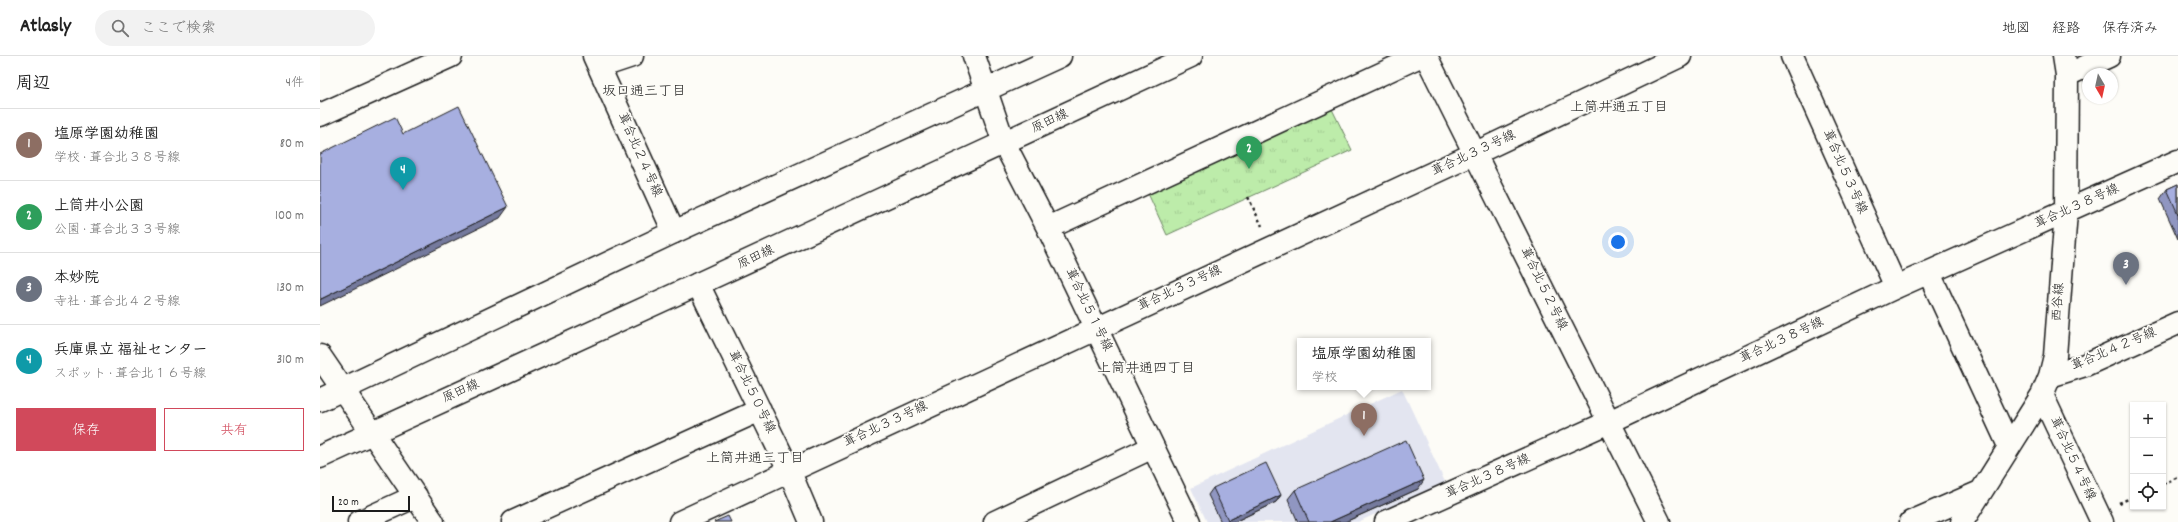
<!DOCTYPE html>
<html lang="ja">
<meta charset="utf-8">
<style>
body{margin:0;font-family:Dekko,"Klee One",sans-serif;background:#f2f2f2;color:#222}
.controls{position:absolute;right:12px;bottom:12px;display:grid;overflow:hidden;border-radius:0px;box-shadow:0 1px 3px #0004}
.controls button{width:36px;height:36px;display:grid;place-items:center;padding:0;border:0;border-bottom:1px solid #e0e0e0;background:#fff;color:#222;font:20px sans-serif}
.compass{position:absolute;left:1762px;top:12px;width:36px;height:36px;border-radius:50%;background:#fff;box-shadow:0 1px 3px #0004;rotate:171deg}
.scale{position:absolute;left:12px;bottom:10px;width:78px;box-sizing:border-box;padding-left:4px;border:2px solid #1c1c1c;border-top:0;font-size:11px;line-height:14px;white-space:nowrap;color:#1c1c1c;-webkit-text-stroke:3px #fdfcf7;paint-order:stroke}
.you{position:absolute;left:1298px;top:186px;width:14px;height:14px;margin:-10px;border:3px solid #fff;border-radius:50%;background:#1a73e8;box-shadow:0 0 0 6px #1a73e833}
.badge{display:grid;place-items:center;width:26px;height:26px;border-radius:50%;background:#d1495b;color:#fff;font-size:13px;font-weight:700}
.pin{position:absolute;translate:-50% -33px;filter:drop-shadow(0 1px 2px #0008)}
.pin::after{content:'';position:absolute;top:21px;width:14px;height:12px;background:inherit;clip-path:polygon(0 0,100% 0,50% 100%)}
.popup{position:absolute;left:977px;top:282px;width:134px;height:52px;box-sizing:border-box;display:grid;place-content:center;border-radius:0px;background:#fff;filter:drop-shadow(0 1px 3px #0005);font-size:13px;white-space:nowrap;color:#767676}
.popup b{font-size:15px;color:#222}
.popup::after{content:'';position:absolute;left:50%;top:100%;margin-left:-8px;border:8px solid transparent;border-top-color:#fff}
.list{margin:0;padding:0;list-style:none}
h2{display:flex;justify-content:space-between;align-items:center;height:52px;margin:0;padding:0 16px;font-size:17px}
h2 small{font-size:13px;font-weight:400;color:#767676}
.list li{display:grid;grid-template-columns:26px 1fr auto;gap:12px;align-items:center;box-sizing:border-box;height:72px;padding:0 16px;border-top:1px solid #e0e0e0}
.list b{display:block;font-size:15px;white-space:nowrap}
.list p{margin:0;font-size:13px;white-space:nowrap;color:#767676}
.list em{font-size:13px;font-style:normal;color:#767676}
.actions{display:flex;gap:8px;padding:12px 16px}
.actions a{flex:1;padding:9px 0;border:1px solid #d1495b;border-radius:0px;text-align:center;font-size:14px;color:#d1495b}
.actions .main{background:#d1495b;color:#fff}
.icon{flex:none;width:22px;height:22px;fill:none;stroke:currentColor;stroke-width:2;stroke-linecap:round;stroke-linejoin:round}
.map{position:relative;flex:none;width:1858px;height:466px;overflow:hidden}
header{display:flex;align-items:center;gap:24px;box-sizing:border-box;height:56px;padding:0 20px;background:#fff;border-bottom:1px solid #e0e0e0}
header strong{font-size:19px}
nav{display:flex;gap:22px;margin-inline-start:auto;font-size:14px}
.search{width:280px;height:36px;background:#f2f2f2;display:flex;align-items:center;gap:10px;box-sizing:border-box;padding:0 14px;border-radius:22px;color:#767676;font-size:15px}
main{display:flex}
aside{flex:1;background:#fff}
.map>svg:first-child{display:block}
.built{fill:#e3e5f0}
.park{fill:url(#park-tufts);stroke:#6c8463}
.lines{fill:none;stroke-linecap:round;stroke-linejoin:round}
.minor-casing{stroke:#1c1c1c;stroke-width:25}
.major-casing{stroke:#1c1c1c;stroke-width:25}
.path{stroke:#1c1c1c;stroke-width:2.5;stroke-dasharray:3 3;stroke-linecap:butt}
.minor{stroke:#fdfcf7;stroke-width:22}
.major{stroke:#fdfcf7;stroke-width:22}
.wall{fill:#9096c1;stroke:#1c1c1c}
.shaded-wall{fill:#757a9d;stroke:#1c1c1c}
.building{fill:#a7afe0;stroke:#1c1c1c}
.labels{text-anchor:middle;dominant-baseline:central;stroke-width:3.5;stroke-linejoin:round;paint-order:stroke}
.street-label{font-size:13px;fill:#1c1c1c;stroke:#fdfcf7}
.neighbourhood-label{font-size:14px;fill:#1c1c1c;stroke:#fdfcf7}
</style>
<header>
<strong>Atlasly</strong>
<div class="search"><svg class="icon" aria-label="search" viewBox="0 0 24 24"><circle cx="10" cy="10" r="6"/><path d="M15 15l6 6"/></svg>ここで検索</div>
<nav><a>地図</a><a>経路</a><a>保存済み</a></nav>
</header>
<main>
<aside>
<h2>周辺<small>4件</small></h2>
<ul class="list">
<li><span class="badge" style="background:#8d6e63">1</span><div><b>塩原学園幼稚園</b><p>学校 · 葺合北３８号線</p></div><em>80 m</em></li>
<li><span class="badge" style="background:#2e9e5b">2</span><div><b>上筒井小公園</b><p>公園 · 葺合北３３号線</p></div><em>100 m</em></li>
<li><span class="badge" style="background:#6b7280">3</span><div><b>本妙院</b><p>寺社 · 葺合北４２号線</p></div><em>130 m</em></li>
<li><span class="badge" style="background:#0f9aa8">4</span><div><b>兵庫県立 福祉センター</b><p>スポット · 葺合北１６号線</p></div><em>310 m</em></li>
</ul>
<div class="actions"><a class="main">保存</a><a>共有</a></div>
</aside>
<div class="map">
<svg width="1858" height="466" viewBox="0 0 1858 466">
<defs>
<pattern id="park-tufts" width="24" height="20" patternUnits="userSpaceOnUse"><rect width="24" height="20" fill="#bdecaa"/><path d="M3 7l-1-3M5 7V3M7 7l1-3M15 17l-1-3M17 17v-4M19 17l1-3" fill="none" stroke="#a2ca92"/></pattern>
</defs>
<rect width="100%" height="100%" fill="#fdfcf7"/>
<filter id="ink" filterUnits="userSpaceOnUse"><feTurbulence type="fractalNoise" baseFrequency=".025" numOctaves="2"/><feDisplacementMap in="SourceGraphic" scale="8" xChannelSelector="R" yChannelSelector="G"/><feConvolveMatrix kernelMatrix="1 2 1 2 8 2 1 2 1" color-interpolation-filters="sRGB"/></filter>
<g filter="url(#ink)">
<path class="built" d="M 1082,333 L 1125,426 L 1038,466 L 887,466 L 871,432 Z"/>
<path class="park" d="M 1010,49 L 1032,94 L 847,179 L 826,133 Z"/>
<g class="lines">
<g class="minor-casing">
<path id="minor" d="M 274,0 L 354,176
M 654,0 L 684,87 L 728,172 L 869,466
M 1106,0 L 1339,466
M 1472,0 L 1576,231
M 279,11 L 312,0
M 1747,19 L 1789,0
M 0,59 L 131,0
M 728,172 L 1100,0
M 1609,217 L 1689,390
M 378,228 L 469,414 L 491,466
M 0,300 L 113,466
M 1730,320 L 1765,309 L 1858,267
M 1722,339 L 1782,466
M 39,466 L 96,440
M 193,466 L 440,354
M 360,466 L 1156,97 L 1360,0
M 675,466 L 833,391
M 1066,466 L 1289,366 L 1576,231 L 1858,105
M 1591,466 L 1660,436
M 1642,466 L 1722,339 L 1730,320 L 1735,300 L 1746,156 L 1747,19 L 1744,0"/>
</g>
<g class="major-casing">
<path id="major" d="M 0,344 L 354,176 L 740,0
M 0,401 L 378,228 L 871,0"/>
</g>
<path class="path" d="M 928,141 L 942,170
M 1843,428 L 1858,421
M 1799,447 L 1813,441"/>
<use href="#minor" class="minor"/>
<use href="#major" class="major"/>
</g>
<path class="wall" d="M 1858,128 L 1858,183 L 1840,143 L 1847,133 Z
M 893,432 L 961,439 L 956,446 L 914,466 L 901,466 L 888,439 Z
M 1098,433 L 1025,466 L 978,466 L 968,443 L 975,434 Z"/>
<path class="shaded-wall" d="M 188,151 L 180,162 L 0,250 L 0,244 L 1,243 Z
M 1104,424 L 1098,433 L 1025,466 L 1010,466 Z
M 961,439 L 956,446 L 914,466 L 907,466 L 908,464 Z"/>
<path class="building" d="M 139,50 L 188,151 L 1,243 L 0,241 L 0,98 L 75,61 L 83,78 Z
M 1858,128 L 1858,158 L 1847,133 Z
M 1086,384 L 1104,424 L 1010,466 L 989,466 L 975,434 Z
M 946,407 L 961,439 L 908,464 L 893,432 Z
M 408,460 L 411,466 L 394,466 Z"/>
</g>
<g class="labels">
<g class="street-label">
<text transform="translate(730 66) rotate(-25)">原田線</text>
<text transform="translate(1154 98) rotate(-25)">葺合北３３号線</text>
<text transform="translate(319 99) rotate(66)">葺合北２４号線</text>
<text transform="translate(1524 116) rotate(66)">葺合北５３号線</text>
<text transform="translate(1757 151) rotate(-24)">葺合北３８号線</text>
<text transform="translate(436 202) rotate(-25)">原田線</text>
<text transform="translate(860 233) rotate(-25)">葺合北３３号線</text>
<text transform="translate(1223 233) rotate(64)">葺合北５２号線</text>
<text transform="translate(1739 246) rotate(-86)">西谷線</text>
<text transform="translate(768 254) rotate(64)">葺合北５１号線</text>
<text transform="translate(1462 285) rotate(-25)">葺合北３８号線</text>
<text transform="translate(1794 294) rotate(-23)">葺合北４２号線</text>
<text transform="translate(141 336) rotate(-24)">原田線</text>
<text transform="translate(431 336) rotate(64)">葺合北５０号線</text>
<text transform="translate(566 369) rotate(-25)">葺合北３３号線</text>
<text transform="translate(1752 403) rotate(65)">葺合北５４号線</text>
<text transform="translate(1168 421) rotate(-24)">葺合北３８号線</text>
</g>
<g class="neighbourhood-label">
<text x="324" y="36">坂口通三丁目</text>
<text x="1299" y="52">上筒井通五丁目</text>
<text x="826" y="313">上筒井通四丁目</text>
<text x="435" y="403">上筒井通三丁目</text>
</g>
</g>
</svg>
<div class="controls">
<button>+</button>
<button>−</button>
<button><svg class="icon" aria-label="locate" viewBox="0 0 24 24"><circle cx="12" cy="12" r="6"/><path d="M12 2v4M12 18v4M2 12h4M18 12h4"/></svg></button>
</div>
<svg class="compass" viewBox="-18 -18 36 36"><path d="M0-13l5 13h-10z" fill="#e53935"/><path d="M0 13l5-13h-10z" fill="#767676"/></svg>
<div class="scale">20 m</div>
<div class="you"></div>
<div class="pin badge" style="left:1044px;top:380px;background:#8d6e63">1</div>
<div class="popup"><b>塩原学園幼稚園</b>学校</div>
<div class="pin badge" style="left:929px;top:113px;background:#2e9e5b">2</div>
<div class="pin badge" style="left:1806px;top:229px;background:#6b7280">3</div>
<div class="pin badge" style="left:83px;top:134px;background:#0f9aa8">4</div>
</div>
</main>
